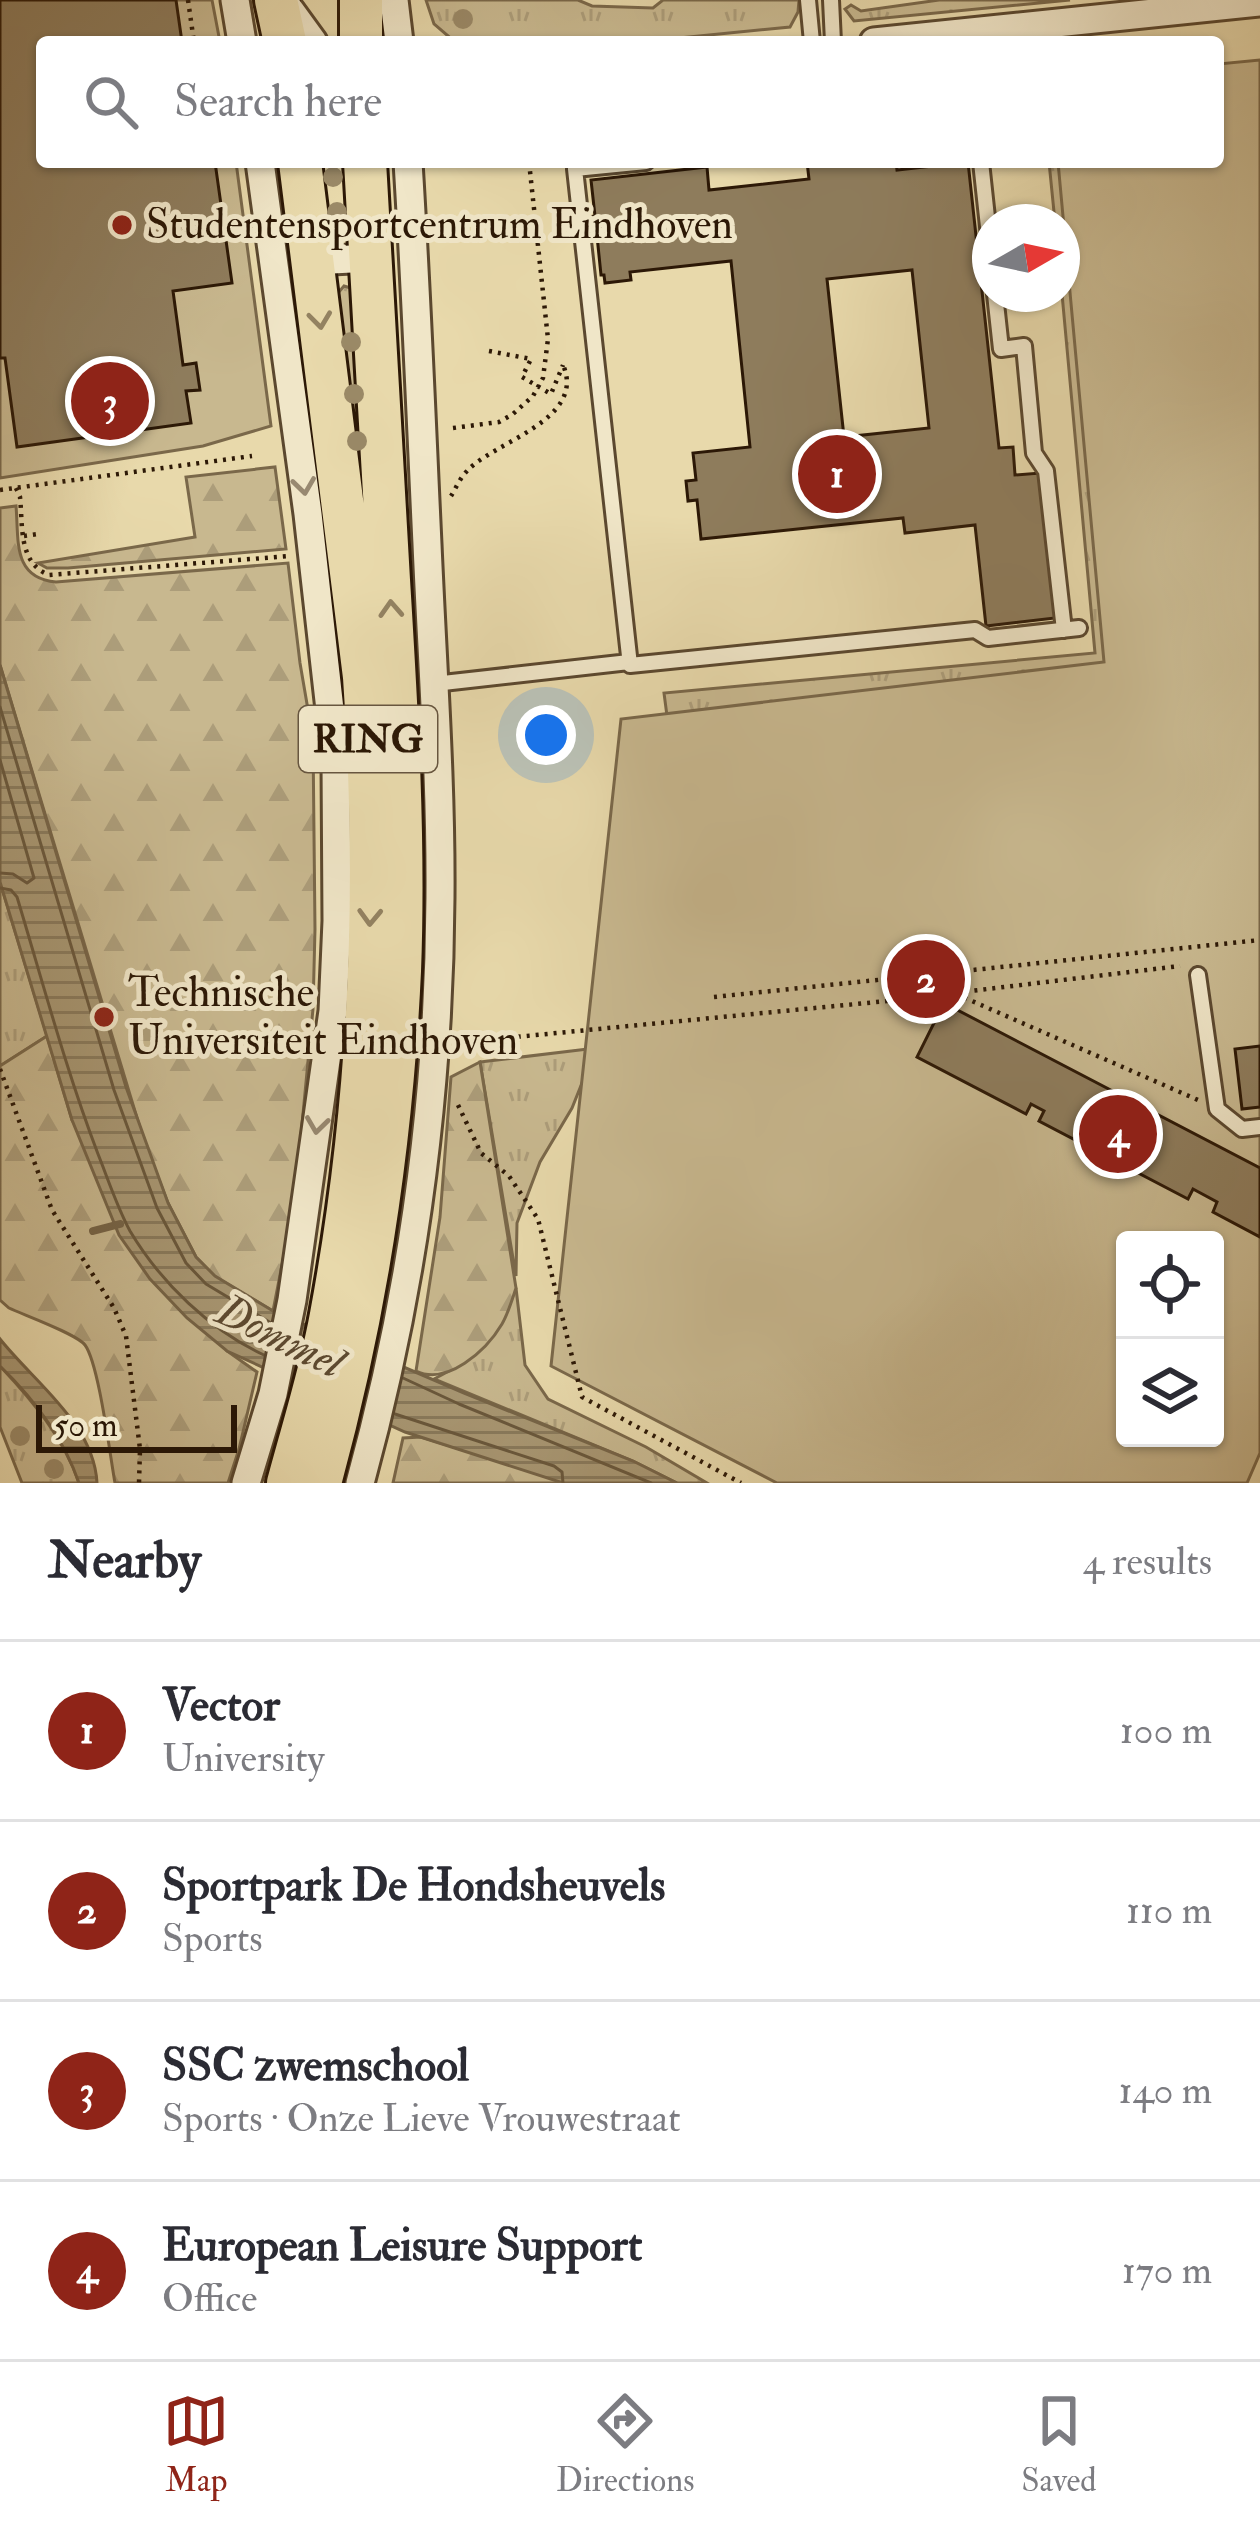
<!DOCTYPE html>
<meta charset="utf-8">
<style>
body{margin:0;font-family:"IM FELL Double Pica",serif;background:#f7f7f7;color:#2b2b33}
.controls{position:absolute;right:36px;bottom:36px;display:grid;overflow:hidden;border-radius:12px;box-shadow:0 3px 9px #0004}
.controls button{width:108px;height:108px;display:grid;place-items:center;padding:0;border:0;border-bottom:3px solid #e1e1e2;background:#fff;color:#2b2b33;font:60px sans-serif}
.compass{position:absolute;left:972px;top:204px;width:108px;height:108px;border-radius:50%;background:#fff;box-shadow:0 3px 9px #0004;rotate:81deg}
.scale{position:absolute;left:36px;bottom:30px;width:201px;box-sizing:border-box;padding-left:12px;border:6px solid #2c1806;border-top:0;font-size:33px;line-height:42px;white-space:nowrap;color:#2c1806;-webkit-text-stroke:9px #f0e6c8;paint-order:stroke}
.you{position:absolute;left:546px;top:735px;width:42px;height:42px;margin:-30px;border:9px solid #fff;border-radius:50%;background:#1a73e8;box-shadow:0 0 0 18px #1a73e833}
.badge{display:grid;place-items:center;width:78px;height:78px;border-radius:50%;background:#8f2418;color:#fff;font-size:39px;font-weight:700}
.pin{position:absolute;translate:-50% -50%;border:6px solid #fff;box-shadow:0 3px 12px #0006}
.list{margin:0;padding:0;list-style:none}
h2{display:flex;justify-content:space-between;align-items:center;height:156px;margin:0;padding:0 48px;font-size:51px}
h2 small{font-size:39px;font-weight:400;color:#7c7c81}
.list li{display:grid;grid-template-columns:78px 1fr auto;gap:36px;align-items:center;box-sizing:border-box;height:180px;padding:0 48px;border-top:3px solid #e1e1e2}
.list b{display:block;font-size:45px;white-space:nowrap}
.list p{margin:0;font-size:39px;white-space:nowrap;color:#7c7c81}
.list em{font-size:39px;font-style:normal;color:#7c7c81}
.icon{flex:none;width:66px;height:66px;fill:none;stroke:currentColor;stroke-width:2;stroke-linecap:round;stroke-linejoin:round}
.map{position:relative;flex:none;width:1260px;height:1483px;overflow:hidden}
.search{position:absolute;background:#fff;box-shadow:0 3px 9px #0004;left:36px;right:36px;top:36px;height:132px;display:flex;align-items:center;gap:30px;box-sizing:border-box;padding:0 42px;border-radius:12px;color:#7c7c81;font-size:45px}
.sheet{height:876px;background:#fff}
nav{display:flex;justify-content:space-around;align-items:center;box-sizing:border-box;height:168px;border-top:3px solid #e1e1e2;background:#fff;font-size:33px;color:#7c7c81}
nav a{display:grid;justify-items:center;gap:6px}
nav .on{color:#8f2418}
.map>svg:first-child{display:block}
.grass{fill:url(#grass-tufts);stroke:#7a684a;stroke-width:3}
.forest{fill:url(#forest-firs);stroke:#7a684a;stroke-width:3}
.pitch{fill:#c8b88f;stroke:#7a684a;stroke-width:3;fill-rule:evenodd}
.water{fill:url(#water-rules);stroke:#766447;stroke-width:3}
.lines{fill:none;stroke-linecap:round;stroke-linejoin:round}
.shore{stroke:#6a583c;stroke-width:3}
.stream{stroke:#766447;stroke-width:8}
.building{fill:#8e7c5c;stroke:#2c1806;stroke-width:3;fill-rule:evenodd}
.service-casing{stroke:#5b482f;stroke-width:20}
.minor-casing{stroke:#5b482f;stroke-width:33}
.primary-casing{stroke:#2c1806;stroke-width:48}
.path{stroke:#2c1806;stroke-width:4.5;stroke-dasharray:3 6;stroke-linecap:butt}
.service{stroke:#f0e6c8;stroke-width:14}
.minor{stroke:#f0e6c8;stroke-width:27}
.primary{stroke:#e8d9ab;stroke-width:42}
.tree{fill:#9a8967}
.oneway{stroke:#938261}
.oneway2{stroke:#988971}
.poi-dot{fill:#8f2418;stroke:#f0e6c8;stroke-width:4.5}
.labels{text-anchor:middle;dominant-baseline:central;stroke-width:10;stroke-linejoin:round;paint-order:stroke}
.shield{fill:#f0e6c8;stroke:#675640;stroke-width:3}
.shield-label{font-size:39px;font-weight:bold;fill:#2c1806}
.poi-label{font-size:42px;fill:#2c1806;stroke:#f0e6c8;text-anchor:start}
.water-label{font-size:45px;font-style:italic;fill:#5e4b32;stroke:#f0e6c8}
</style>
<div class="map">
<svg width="1260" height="1483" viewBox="0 0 1260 1483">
<defs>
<pattern id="grass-tufts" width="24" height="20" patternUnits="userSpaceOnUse" patternTransform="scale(3)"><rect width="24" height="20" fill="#c8b88f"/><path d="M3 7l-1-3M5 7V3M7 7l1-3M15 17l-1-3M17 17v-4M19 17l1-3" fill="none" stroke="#ac9d7a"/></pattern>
<pattern id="forest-firs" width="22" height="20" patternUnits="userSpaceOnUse" patternTransform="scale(3)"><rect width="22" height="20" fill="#c8b88f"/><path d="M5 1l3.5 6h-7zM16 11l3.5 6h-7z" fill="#ac9d7a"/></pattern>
<pattern id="water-rules" width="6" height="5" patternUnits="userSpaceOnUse" patternTransform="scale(3)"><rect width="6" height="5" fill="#a89773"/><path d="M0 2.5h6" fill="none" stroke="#897a5c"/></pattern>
</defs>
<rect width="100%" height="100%" fill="#e8d9ab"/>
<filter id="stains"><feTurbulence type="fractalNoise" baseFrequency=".00167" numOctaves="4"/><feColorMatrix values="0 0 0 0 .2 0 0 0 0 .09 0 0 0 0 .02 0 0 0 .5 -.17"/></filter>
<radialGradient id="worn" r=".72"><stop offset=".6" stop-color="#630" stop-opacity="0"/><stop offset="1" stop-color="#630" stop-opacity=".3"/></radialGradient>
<path class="grass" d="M 426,0 L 578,0 L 592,6 L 653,8 L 663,0 L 799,0 L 798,12 L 790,27 L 639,42 L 455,42 L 434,24 Z
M 939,0 L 1070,0 L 854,21 L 845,9 L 851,5 L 861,11 Z
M 1049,162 L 1065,162 L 1260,632 L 704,998 L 664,693 L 1095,653 L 1062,294 L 1062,222 L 1055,222 Z
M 344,286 L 351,288 L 357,299 L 378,636 L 336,334 L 338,293 Z
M 0,882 L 47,1036 L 0,1066 Z
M 596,1048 L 572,1108 L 540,1162 L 517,1223 L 516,1276 L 480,1062 Z
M 516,1288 L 525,1365 L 548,1399 L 646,1447 L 707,1483 L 677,1483 L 633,1461 L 434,1379 C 482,1355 497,1337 516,1288 Z
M 0,1366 C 32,1400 64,1438 79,1483 L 22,1483 L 0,1427 Z"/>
<path class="forest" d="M 275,467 L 286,549 L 68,568 L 47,568 L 38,563 L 195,537 L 186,477 Z
M 16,506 C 19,540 12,578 56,582 L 288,563 L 300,663 L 313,739 L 315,929 L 313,1009 L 295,1198 L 273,1311 L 214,1276 L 196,1257 L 168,1203 L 144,1141 L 0,665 L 0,508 Z
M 47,1036 L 72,1120 L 227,1351 L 257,1372 L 239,1449 L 228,1483 L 115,1483 C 110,1456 99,1364 85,1345 C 77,1334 24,1315 9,1308 L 0,1300 L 0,1066 Z
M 480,1062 L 516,1288 C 512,1300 508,1314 502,1324 C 486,1351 447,1386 416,1371 L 440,1217 L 451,1077 Z
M 421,1437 L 551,1477 L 563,1483 L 393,1483 L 403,1438 Z"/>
<path class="pitch" d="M 0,0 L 212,0 L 220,42 L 42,42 L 42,162 L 236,162 L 271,426 L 203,446 L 0,478 Z
M 1260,60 L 1260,1453 L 1247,1483 L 777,1483 L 551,1366 L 621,719 L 1104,662 L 1058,162 L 1218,162 L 1218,64 ZM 1125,1240 L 1215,1240 L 1215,1438 L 1125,1438 Z"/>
<path class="water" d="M 0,665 L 126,1087 L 168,1203 L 196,1257 L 215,1276 L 273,1311 L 464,1393 L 633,1461 L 677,1483 L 563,1483 L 405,1432 L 227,1351 L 187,1318 L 150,1279 L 119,1235 L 72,1120 L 0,882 Z
M 0,1339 C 35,1383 94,1424 97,1483 L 79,1483 C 64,1439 33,1398 0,1366 Z"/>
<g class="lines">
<path class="shore" d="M 0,707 L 114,1090 L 157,1208 L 186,1263 L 206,1284 L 271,1323
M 0,760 L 34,878 L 27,883 L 13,874 L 0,873
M 0,888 L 11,890 L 17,897 C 43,983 66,1070 98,1154 C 108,1179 117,1207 130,1231 C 161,1283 210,1330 264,1355
M 403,1378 L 459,1404 L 651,1483
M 395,1414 L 554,1466 L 562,1472 L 563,1483"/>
<path class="stream" d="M 93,1231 L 120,1224"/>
</g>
<path class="building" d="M 0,0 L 176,0 L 182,42 L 42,42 L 42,162 L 215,162 L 232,283 L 173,291 L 183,365 L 196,363 L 200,390 L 186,391 L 191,423 L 17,447 L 5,358 L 0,358 Z
M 807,162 L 896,162 L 897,170 L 968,162 L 999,448 L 1013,447 L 1015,475 L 1040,473 L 1055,618 L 986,626 L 975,525 L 905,533 L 903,518 L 701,539 L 697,500 L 688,501 L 686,481 L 696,480 L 693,453 L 750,447 L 731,261 L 630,272 L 631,280 L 605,283 L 604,275 L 601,275 L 597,236 L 590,237 L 588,217 L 595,216 L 591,180 L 707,167 L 709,190 L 809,179 ZM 912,270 L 929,428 L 844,437 L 827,279 Z
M 944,1003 L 1260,1168 L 1260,1237 L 1213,1212 L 1217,1202 L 1193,1189 L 1188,1199 L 1039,1121 L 1044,1111 L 1031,1104 L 1026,1114 L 917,1057 Z
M 1260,1046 L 1260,1107 L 1242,1109 L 1235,1049 Z"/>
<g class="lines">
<g class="service-casing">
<path id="service" d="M 808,0 L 812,42
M 831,0 L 833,42
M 646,162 L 575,169 L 630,665 L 975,630 L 988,638 L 1079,628
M 981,162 L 990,245
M 995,294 L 1001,349 L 1024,346 L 1034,453 L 1046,471 L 1064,630
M 434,684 L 629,662
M 1198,975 L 1217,1109 L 1242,1129 L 1260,1127"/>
</g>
<g class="minor-casing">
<path id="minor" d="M 235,0 L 242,42
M 394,0 L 399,42
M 284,2 L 313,42
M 874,42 L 1260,2
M 312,261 L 371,258
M 246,1483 L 273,1394 L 292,1300 L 333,1011 L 337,921 L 336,763 L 308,514 L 260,162
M 360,1483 C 412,1294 439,1095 440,898 C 441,780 432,662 427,544 C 421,417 416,289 408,162"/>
</g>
<g class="primary-casing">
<path id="primary" d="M 276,0 L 285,42
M 361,0 L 361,42
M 288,1483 C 303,1427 321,1371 331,1315 C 370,1105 379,889 364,677 L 300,162
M 320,1483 C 366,1316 392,1144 400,971 C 405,841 397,710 389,580 C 381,441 373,301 365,162"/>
</g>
<path class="path" d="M 188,0 L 194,42
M 489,351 L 531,359 L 522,377 L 551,394 L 563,365
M 453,428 L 499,422 L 513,414 L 533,396 L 543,378 L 548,339 L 529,162
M 16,488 L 20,497 C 23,526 18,563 49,575 L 289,556
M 0,490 L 252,456
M 451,496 C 456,488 460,478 467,471 C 493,442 587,420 563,365
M 24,536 L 38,534
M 956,994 L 1198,1100
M 714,997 L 1260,940
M 464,1042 L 887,1001 L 1180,966
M 0,1069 L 52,1210 L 114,1308 L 126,1336 L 140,1449 L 139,1483
M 458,1105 L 481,1153 L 509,1176 L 538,1219 L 582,1397 L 741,1483"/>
<use href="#service" class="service"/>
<use href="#minor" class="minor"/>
<use href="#primary" class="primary"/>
</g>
<g class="tree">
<circle cx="463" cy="19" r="10"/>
<circle cx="333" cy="177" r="10"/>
<circle cx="337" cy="212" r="10"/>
<circle cx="351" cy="342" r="10"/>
<circle cx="354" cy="394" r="10"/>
<circle cx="357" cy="441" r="10"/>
<circle cx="20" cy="1436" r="10"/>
<circle cx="54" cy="1469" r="10"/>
</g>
<defs><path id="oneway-chevron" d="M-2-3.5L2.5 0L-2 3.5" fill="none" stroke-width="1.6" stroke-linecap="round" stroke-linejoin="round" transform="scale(3)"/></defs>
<g class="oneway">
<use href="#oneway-chevron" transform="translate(320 320) rotate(83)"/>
<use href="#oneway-chevron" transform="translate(391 609) rotate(-93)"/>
<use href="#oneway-chevron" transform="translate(370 917) rotate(92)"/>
</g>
<g class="oneway2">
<use href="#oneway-chevron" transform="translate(304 486) rotate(82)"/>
<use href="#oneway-chevron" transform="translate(317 1125) rotate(98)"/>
</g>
<g class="poi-dot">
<circle cx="122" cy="225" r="12"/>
<circle cx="104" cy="1017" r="12"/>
</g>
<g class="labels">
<rect class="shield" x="299" y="706" width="138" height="66" rx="9"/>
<g class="shield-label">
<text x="368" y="739">RING</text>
</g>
<g class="poi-label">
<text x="146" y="225">Studentensportcentrum Eindhoven</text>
<text x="128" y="993">Technische<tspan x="128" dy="48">Universiteit Eindhoven</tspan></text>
</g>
<g class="water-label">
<text transform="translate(280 1337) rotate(26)">Dommel</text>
</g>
</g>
<rect width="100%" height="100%" filter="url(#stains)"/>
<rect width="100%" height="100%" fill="url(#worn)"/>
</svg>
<div class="controls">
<button><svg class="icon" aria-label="locate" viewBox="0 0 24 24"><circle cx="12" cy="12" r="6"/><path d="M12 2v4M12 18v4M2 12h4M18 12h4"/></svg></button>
<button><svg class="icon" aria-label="layers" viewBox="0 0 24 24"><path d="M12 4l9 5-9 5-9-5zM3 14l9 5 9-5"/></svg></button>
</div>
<svg class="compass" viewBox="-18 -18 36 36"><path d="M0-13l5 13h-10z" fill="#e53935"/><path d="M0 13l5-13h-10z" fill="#7c7c81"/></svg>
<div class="scale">50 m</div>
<div class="you"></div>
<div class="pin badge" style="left:837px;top:474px">1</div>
<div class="pin badge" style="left:926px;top:979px">2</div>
<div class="pin badge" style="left:110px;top:401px">3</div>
<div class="pin badge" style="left:1118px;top:1134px">4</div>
<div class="search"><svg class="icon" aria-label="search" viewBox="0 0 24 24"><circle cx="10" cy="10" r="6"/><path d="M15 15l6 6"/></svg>Search here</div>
</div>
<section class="sheet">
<h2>Nearby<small>4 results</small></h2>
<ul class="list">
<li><span class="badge">1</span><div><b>Vector</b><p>University</p></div><em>100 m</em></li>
<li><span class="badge">2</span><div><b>Sportpark De Hondsheuvels</b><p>Sports</p></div><em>110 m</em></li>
<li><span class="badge">3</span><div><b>SSC zwemschool</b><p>Sports · Onze Lieve Vrouwestraat</p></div><em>140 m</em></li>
<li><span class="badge">4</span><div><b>European Leisure Support</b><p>Office</p></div><em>170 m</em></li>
</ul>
</section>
<nav>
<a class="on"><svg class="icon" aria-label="map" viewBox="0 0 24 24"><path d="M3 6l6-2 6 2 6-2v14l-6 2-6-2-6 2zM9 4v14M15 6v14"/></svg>Map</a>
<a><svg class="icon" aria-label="directions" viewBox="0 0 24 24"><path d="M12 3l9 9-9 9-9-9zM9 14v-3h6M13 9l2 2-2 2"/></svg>Directions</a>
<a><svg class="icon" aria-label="saved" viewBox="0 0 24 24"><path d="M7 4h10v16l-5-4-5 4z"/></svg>Saved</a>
</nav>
